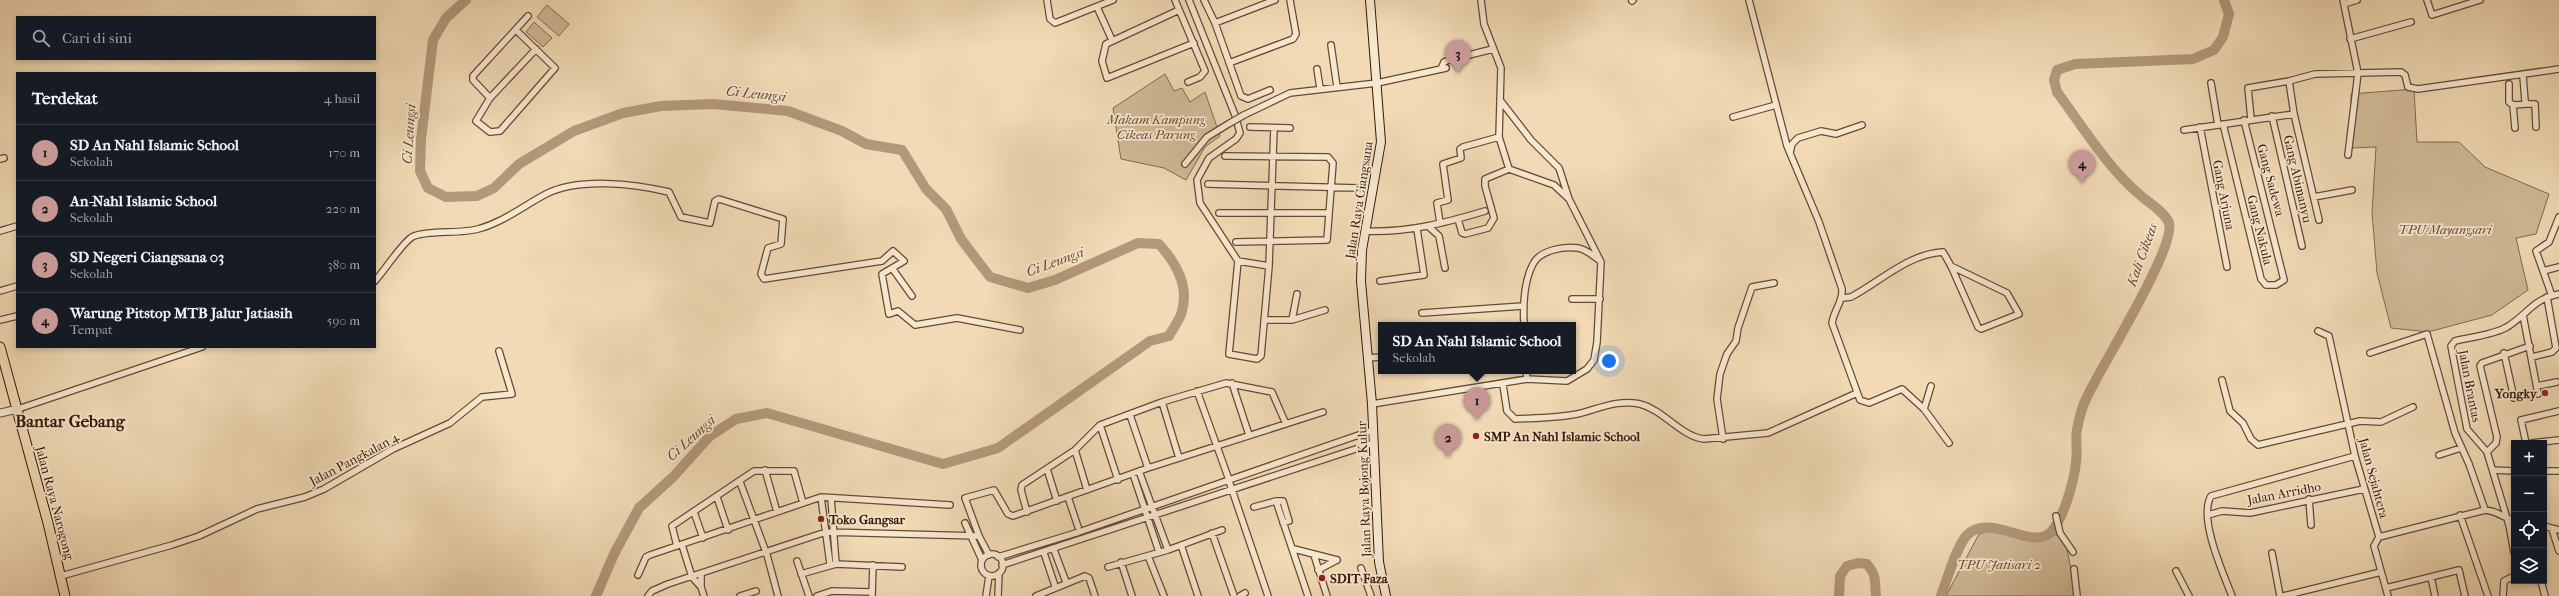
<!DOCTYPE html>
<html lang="id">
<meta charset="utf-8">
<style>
body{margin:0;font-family:"IM FELL French Canon",serif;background:#242831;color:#f1f3f6}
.controls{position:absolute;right:12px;bottom:12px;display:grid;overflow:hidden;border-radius:0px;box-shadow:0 2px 6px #0003}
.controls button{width:36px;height:36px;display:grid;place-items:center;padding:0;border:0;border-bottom:1px solid #363941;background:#171b24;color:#f1f3f6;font:20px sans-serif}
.you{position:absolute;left:1609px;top:361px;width:14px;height:14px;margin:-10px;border:3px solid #fff;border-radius:50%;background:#1a73e8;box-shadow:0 0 0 6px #1a73e833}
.badge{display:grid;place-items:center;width:26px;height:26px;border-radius:50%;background:#c59692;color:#111;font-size:13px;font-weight:700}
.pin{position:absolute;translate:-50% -33px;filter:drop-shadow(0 1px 2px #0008)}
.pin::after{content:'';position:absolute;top:21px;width:14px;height:12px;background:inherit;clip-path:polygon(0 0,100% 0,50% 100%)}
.popup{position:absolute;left:1378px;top:322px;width:198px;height:52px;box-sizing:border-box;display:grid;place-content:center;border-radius:0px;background:#171b24;filter:drop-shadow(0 1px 3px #0005);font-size:13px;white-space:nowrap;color:#9ea1a6}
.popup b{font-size:15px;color:#f1f3f6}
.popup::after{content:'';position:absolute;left:50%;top:100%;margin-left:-8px;border:8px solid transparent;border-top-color:#171b24}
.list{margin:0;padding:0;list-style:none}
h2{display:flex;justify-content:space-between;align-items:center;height:52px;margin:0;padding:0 16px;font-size:17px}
h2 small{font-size:13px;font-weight:400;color:#9ea1a6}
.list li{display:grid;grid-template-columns:26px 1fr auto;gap:12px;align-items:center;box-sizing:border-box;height:56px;padding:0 16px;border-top:1px solid #363941}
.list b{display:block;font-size:15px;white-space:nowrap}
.list p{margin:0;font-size:13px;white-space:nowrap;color:#9ea1a6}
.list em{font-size:13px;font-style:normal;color:#9ea1a6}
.icon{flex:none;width:22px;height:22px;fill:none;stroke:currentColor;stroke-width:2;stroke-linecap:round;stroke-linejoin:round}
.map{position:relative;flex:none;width:2559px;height:596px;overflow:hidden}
.search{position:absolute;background:#171b24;box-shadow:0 2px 6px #0003;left:16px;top:16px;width:360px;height:44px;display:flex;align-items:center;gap:10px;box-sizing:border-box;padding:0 14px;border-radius:0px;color:#9ea1a6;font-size:15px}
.panel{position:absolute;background:#171b24;box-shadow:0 2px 6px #0003;left:16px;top:72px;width:360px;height:276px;border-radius:0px}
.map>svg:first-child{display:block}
.green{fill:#d1b997;stroke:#84694e}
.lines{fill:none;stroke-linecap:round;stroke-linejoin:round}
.river{stroke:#b2987a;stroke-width:10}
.minor-casing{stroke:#664932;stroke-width:8}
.tertiary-casing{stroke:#664932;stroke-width:9}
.secondary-casing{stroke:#371906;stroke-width:10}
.primary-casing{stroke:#371906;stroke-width:11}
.minor{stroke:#f6e7cf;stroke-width:5.5}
.tertiary{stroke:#f6e7cf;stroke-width:7}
.secondary{stroke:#f6e7cf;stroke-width:8}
.primary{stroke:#f1dab5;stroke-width:9}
.minor-bridge-casing{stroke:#664932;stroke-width:8;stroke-linecap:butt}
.minor-bridge{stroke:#f6e7cf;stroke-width:5.5}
.poi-dot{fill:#8f2418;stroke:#f6e7cf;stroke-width:1.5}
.labels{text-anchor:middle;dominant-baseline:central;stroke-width:3.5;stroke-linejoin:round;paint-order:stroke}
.park-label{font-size:13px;font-style:italic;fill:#654932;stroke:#f6e7cf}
.street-label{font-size:13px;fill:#371906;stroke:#f6e7cf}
.poi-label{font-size:13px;font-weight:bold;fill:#371906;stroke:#f6e7cf;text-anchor:start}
.water-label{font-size:14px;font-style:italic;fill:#62452f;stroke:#f6e7cf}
.district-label{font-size:17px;font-weight:bold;fill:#371906;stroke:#f6e7cf}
</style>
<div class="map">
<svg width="2559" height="596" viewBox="0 0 2559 596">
<rect width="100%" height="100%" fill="#f1dab5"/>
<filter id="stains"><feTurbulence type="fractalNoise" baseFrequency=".005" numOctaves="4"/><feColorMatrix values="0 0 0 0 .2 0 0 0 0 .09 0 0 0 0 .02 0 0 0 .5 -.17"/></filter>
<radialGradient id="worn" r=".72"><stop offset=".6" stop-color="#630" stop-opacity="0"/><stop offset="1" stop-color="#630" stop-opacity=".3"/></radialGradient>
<path class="green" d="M 547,5 L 569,24 L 559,36 L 537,17 Z
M 534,22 L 552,38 L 543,47 L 526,32 Z
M 1165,74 L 1174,91 L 1182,88 L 1190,102 L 1205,92 L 1220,136 L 1205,147 L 1186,180 L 1164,168 L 1121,159 L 1113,108 Z
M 2414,89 L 2417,142 L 2459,142 L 2485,167 L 2549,194 L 2536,234 L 2516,238 L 2528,290 L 2492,315 L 2428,332 L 2391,328 L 2377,273 L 2372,213 L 2376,147 L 2352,148 L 2351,94 Z
M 1993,530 L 2035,540 L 2064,533 L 2076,596 L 1946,596 L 1979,534 Z"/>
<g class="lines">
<path class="river" d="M 466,0 L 446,18 L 433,40 L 421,139 L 420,171 L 428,188 L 446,197 L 477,196 L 494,188 L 519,164 L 574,131 L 623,113 L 661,106 L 713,104 L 788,111 L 842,131 L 866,144 L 902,150 L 926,189 L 946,209 L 961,239 L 990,277 L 1028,288 L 1055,280 L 1138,243 L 1159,244 C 1176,263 1189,285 1182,311 C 1180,320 1173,328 1169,336 L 1150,341 L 998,448 L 943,464 L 767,413 L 736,419 L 710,436 L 673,477 L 639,508 L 614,554 L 596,596
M 1839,596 L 1840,576 L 1847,566 L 1858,563 L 1867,564 C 1878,578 1874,580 1876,596
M 1941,596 C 1947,580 1956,547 1967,535 C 1990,512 2031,550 2050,533 C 2064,519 2074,481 2076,462 C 2078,451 2075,440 2077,429 C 2079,419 2082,406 2087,397 C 2100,368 2176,248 2169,223 C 2165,212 2149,203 2140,195 C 2107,167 2083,127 2057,92 L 2054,80 L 2057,70 L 2075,64 L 2193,59 L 2214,50 L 2223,37 L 2229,14 L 2224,0"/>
<g class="minor-casing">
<path id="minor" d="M 1047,0 L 1050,19 L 1055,23 L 1113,0
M 1175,0 L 1205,71 L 1200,77 L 1188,82
M 1189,0 L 1235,115 L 1240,133 L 1236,139 L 1209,158 L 1197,180 L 1200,203 L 1238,261 L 1229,354 L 1257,359 L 1261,356 L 1269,266 L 1238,261
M 1204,0 L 1215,23 L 1241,96 L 1248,99 L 1270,90
M 1481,0 L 1484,24 L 1501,68 L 1499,137 L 1509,169
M 1749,0 L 1787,146 L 1819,222 L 1842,289 C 1843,302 1834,310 1832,323 L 1860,400 L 1869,403 L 1902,389 L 1924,409 L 1949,443
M 2343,0 L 2358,73 L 2348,155
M 2427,0 L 2432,15 L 2480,0
M 1632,1 L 1633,0
M 2344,4 L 2357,0
M 1097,7 L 1112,40
M 1179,10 L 1106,44 L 1102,61 L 1107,78 L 1194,43
M 1215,23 L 1275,0
M 516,30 L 555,68 L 500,131 L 490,132 L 476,121 L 490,98 L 473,80 L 473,76 L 528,16
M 2350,39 L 2411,22
M 1331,45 L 1337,87
M 1229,63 L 1293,39 L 1296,34 L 1290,0
M 1317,69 L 1320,88
M 1441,69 L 1444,62 L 1449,60 L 1493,49
M 2523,76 L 2525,101 L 2527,104 L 2535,104 L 2536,127
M 2289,81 L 2294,114 L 2319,220
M 2211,83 L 2218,125
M 2509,84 L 2509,102 L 2513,105 L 2527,104
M 490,98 L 536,49
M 1500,100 L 1531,140 L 1559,168 L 1569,199
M 2513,105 L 2515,128
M 1244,115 L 1290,93 L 1377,83 L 1446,68
M 2272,116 L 2302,246
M 1733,117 L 1776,105
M 2251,119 L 2248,88 L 2289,81 L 2315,74 L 2401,72 L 2405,75 L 2408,87 L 2418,89 L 2559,69
M 2223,124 L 2261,279 L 2266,285 L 2276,285 L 2284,280 L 2244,120
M 1250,127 L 1290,128
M 2200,127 L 2227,267
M 2184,130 L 2294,114
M 1790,153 L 1792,144 L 1798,138 L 1821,131 L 1836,134 L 1862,125
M 1225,156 L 1328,157 L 1333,163 L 1327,240 L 1236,242
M 0,159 L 4,158
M 1185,164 L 1207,137 L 1230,123
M 1208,184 L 1360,188
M 2314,197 L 2352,190
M 1219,213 L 1329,213
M 1440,223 L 1437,203 L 1448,200 L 1443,164 L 1461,158 L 1460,149 L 1463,147 L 1499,137
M 1428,226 L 1439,236 L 1445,268
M 0,231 L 17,226
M 1365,231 C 1407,233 1445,223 1485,211
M 1269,266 L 1274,128
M 892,268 L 912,296
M 2543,271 L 2559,267
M 375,281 C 385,270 402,243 412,237 C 425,230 461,234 478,229 C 504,222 523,206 546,194 C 579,177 635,184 669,192 L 681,217 L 710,223 L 715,201 L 719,199 L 783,219 L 781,244 L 768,248 L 761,274 L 764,279 L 882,261 L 893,251 L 904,261 L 882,274 L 889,314 L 898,311 L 915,325 L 957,318 L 1020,330
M 1380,281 L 1424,275 L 1417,229
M 0,291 L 17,286
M 2552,296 L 2536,251 L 2549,242 L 2559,217
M 1843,298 L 1851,297 C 1881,281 1908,254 1943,252 L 1951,266 L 1978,327 L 1981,329 L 2019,314 L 2007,293 L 1951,266
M 1572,299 L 1600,299
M 1422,313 L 1523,306
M 2523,315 L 2538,394
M 0,320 L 17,316
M 1264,320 L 1292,320 L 1297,294
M 1292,320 L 1325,310
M 1524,325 C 1523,306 1524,281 1533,264 C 1540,250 1564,246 1578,248 C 1586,249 1593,256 1599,260
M 2318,331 L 2329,336 L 2355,456 L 2379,537
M 2370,353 L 2427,334 L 2455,433 L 2469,464 L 2485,510
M 2504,353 L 2514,398
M 2532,357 L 2552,352 L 2556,348 L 2547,297
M 1368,358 L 1381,357
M 1526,371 L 1527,379
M 2222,380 L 2230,411 L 2243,423 L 2251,439 L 2258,445 L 2360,421 L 2381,422 L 2413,407
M 1232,383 L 1249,435
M 1503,385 L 1507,411 L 1515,419 C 1536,418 1557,418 1577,414 C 1598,409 1618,399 1640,404 C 1664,410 1680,436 1704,439 L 1768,433 L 1857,393
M 2537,386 L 2557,382
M 1197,391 L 1228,477
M 1162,402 L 1179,458
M 1372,404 L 1527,379 L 1567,381 L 1587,369 L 1594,360 L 1597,342 L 1601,262 L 1569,199 L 1554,185 L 1509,169 L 1485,179 L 1485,186 L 1494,218 L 1488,228 L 1465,234 L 1462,233 L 1458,219
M 18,409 L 202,347
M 1924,409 L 1931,386
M 1130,415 L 1148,468
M 1100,425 L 1118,480
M 1723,439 L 1717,399 L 1720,374 L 1727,354 L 1736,341 L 1738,328 L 1752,287 L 1774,283
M 2526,443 L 2521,420 L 2559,411
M 2532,443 L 2559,440
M 1075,450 L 1087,490
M 2487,452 L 2496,443 L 2497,437 L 2480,366 L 2482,363 L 2530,346
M 2439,455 L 2461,448
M 1047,469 L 1057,501
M 765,470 L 777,512
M 2493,470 L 2514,471
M 1139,471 L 1168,550
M 2544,471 L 2559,471
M 1133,474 L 1159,552
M 1229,481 L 1268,596
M 740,482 L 767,555 L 778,596
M 717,497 L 728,530
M 821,497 L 830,564
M 1068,497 L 1078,527
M 831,498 L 836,564
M 2309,499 L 2311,525
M 1276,501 L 1283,501 L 1289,521 L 1283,523
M 1254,507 L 1276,501 L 1308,596
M 694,512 L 703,538
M 1027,512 L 1021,490 L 1022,485 L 1075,450 L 1100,425 L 1162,402 L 1226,383 L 1272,392 L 1286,424
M 2208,515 L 2222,511 L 2250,513 L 2364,489
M 2460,515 L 2488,596
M 2056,516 L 2060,533 L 2073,552
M 965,523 L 982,560
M 2544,526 L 2559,530
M 2552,529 L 2559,551
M 1212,533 L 1234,596
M 682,545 L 692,577 L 701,587
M 1181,545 L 1198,596
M 677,546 L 672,526 L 754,471 L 794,471 L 803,503
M 1294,549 L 1337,560
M 1054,550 L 1066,582
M 2514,552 L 2509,525 L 2487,452 L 2467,429 L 2451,346 L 2455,341 C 2471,337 2493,335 2507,327 C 2528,314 2533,299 2559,294
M 1044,553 L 1055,586
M 2272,553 L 2280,596
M981 565a11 11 0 1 1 22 0a11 11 0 1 1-22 0Z
M 989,555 L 979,536 L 965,498 L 994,490 L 1008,514 L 1013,516 L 1148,468 L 1323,412
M 1314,555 L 1327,596
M 1148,556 L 1164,596
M 998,557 L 1079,532 L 1373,430
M 797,561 L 809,596
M 1121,562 L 1132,596
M 1002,565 L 1374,443
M 1108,567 L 1168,550 L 1222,530
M 1361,568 L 1371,596
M 2074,569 L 2077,596
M 1318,570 L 1337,560
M 2176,571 L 2189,596
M 701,574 L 701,587 L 704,596
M 801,574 L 836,564 L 902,567
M 638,575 L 646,557 L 650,555 L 821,497 L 950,505
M 61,576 L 172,545 L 199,536 L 257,509 L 305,497 L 324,489 L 393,449 L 450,423 L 482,397 L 512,394 L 499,351
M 2431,577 L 2435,596
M 2541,581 L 2545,596
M 2386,588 L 2459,570 L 2465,596
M 648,596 L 652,591 L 668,584 L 826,532 L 979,536
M 740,596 L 756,591
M 817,596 L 832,591 L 872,592
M 872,596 L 873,565
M 986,596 L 989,576
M 998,596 L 999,573
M 1036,596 L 1085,576 L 1089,578 L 1095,596
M 1240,596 L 1245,593
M 2232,596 C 2223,573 2198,518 2211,496 L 2355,456
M 2283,596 L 2381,572
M 2388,596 L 2374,546 L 2379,537 L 2485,510 C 2500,511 2501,518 2514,520
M 2503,596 L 2504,581 L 2514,576"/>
</g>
<g class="tertiary-casing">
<path id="tertiary" d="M 0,413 L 18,409"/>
</g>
<g class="secondary-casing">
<path id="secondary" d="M 1370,0 L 1381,142 L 1362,250 L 1361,281 L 1372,404 L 1379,562 L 1386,596"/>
</g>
<g class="primary-casing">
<path id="primary" d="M 0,347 L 48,523 L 65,596"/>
</g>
<use href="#minor" class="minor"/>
<use href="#tertiary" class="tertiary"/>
<use href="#secondary" class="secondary"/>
<use href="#primary" class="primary"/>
<g class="minor-bridge-casing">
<path id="minor-bridge" d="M 1230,123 L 1244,115"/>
</g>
<use href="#minor-bridge" class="minor-bridge"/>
</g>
<g class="poi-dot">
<circle cx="2545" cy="393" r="4"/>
<circle cx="1476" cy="436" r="4"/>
<circle cx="821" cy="519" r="4"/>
<circle cx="1322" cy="578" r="4"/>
</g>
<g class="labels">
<g class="park-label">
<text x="1156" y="119">Makam Kampung<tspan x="1156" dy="15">Cikeas Parung</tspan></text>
<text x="2445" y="229">TPU Mayangsari</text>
<text x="1999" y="564">TPU Jatisari 2</text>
</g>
<g class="street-label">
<text transform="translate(2298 179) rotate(77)">Gang Abimanyu</text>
<text transform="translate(2271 180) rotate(75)">Gang Sadewa</text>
<text transform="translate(2224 195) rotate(79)">Gang Arjuna</text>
<text transform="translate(1359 200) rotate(-81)">Jalan Raya Ciangsana</text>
<text transform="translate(2260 230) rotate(76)">Gang Nakula</text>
<text transform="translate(2470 386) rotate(79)">Jalan Brantas</text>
<text transform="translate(354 459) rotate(-28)">Jalan Pangkalan 4</text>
<text transform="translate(2374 478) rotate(75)">Jalan Sejahtera</text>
<text transform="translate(1364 489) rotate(-92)">Jalan Raya Bojong Kulur</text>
<text transform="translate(2284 493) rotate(-11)">Jalan Arridho</text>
<text transform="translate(55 503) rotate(75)">Jalan Raya Narogong</text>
</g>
<g class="poi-label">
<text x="2537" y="393" text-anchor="end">Yongky</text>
<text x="1484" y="436">SMP An Nahl Islamic School</text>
<text x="829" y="519">Toko Gangsar</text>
<text x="1330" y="578">SDIT Faza</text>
</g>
<g class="water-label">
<text transform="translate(756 94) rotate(6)">Ci Leungsi</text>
<text transform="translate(409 134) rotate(-86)">Ci Leungsi</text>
<text transform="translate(2142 255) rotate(-70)">Kali Cikeas</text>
<text transform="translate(1055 262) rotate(-20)">Ci Leungsi</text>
<text transform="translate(691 438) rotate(-42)">Ci Leungsi</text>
</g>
<g class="district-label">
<text x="70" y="421">Bantar Gebang</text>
</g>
</g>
<rect width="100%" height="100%" filter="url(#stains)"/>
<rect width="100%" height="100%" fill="url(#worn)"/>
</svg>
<div class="controls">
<button>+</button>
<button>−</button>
<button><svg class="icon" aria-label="locate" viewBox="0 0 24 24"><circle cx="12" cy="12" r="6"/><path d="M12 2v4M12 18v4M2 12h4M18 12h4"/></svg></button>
<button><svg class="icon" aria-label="layers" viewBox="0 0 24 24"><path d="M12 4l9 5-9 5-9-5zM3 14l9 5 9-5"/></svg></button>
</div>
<div class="you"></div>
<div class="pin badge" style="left:1477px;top:420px">1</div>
<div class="popup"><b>SD An Nahl Islamic School</b>Sekolah</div>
<div class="pin badge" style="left:1448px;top:457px">2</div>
<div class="pin badge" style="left:1458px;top:73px">3</div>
<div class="pin badge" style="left:2082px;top:183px">4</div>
<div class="search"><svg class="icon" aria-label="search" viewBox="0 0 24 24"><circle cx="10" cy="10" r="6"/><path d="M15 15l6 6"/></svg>Cari di sini</div>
<section class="panel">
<h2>Terdekat<small>4 hasil</small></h2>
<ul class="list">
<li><span class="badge">1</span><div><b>SD An Nahl Islamic School</b><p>Sekolah</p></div><em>170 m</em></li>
<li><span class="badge">2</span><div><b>An-Nahl Islamic School</b><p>Sekolah</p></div><em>220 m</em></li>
<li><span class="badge">3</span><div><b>SD Negeri Ciangsana 03</b><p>Sekolah</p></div><em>380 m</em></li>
<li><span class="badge">4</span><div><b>Warung Pitstop MTB Jalur Jatiasih</b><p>Tempat</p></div><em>590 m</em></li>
</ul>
</section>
</div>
